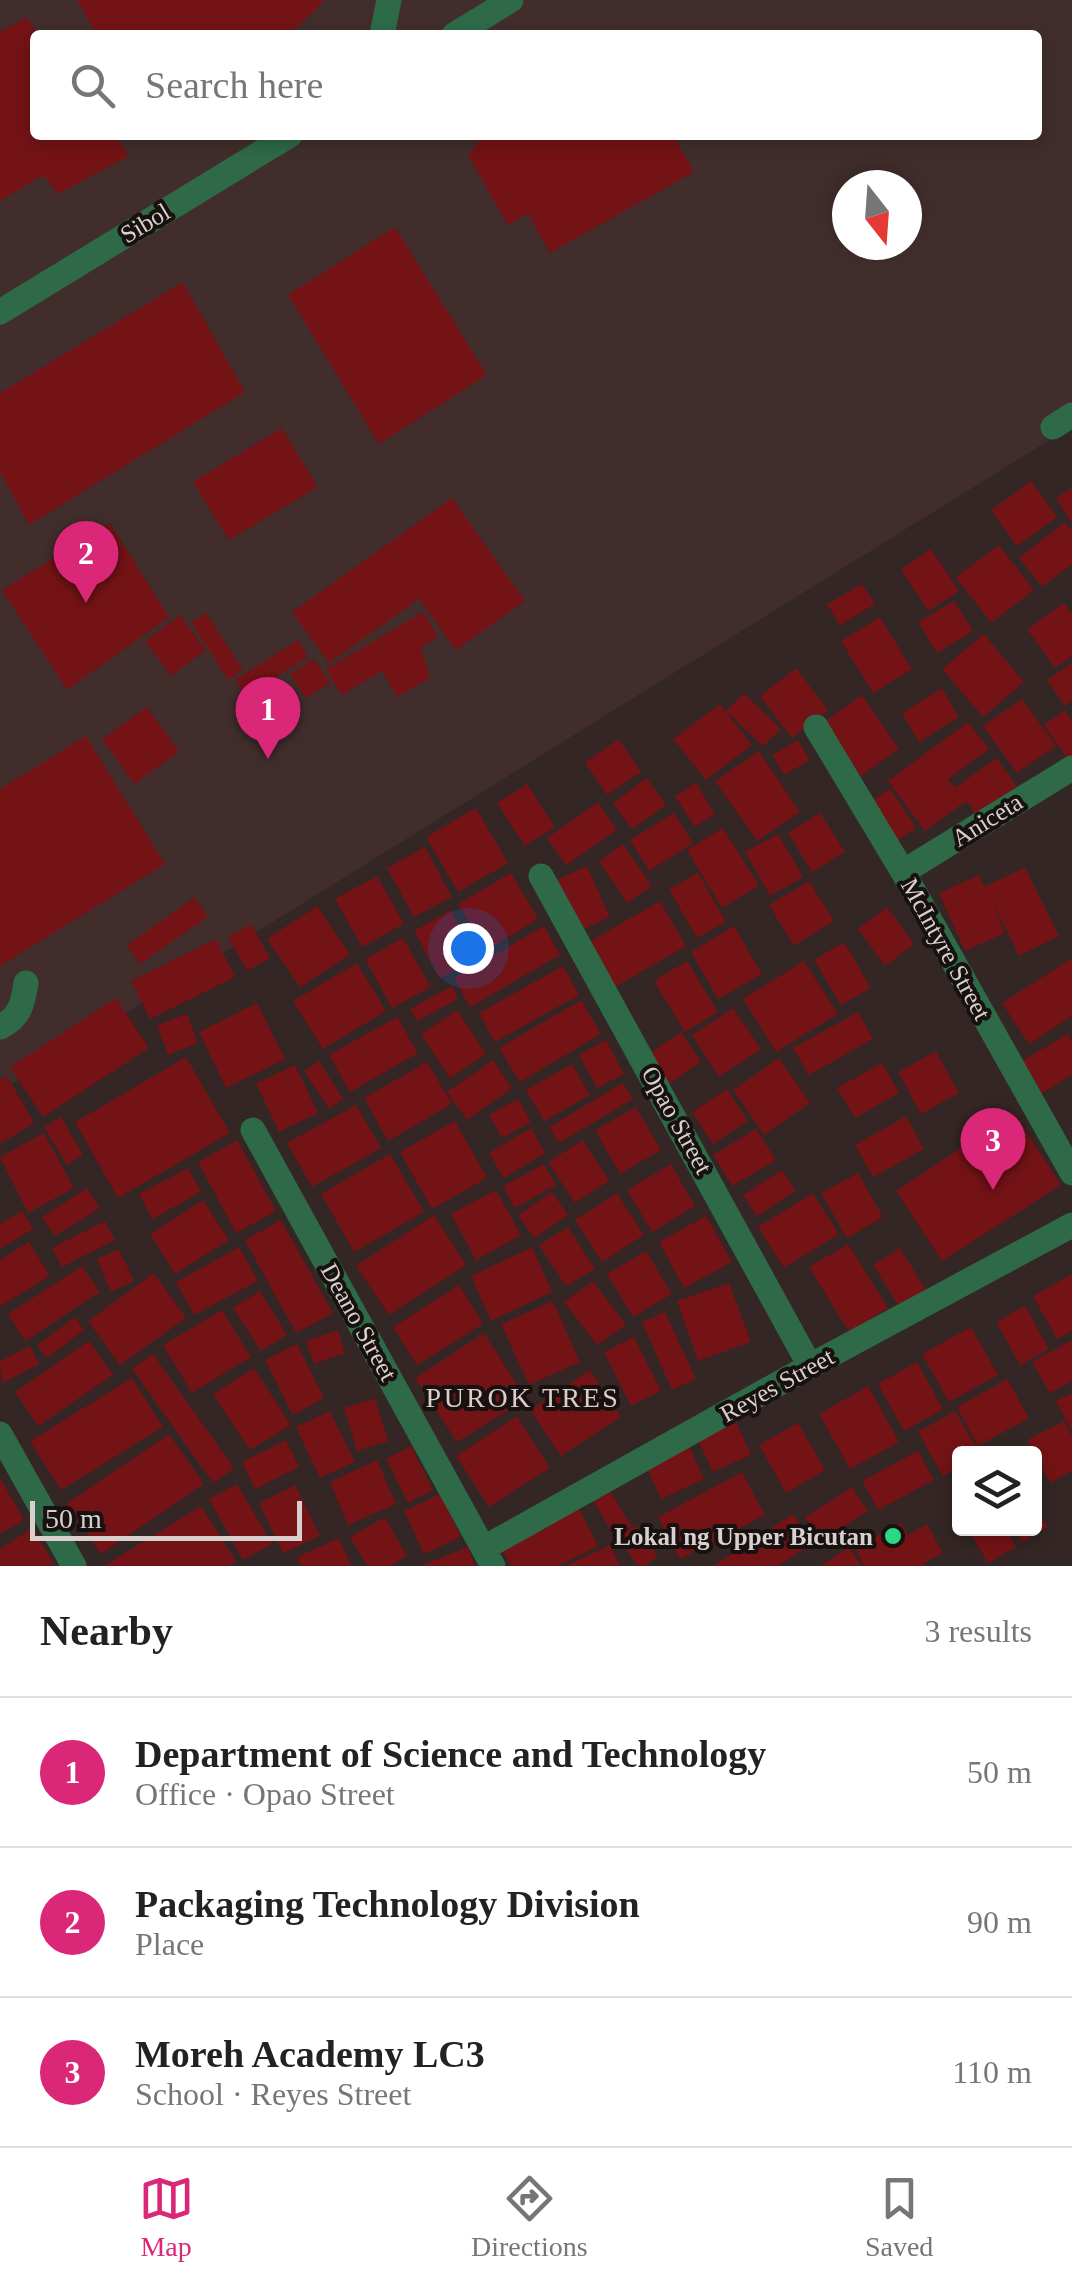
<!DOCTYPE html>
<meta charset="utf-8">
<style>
body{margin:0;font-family:"Times New Roman",serif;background:#f6f6f6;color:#222}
.controls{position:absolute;right:30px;bottom:30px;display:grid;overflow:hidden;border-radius:10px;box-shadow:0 5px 15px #0003}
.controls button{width:90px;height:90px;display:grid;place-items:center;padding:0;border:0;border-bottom:2px solid #e0e0e0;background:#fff;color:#222;font:50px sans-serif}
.compass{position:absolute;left:832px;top:170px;width:90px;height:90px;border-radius:50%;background:#fff;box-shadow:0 5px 15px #0003;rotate:163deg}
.scale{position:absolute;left:30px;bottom:25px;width:272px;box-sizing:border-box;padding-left:10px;border:5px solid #d8cfce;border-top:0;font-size:28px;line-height:35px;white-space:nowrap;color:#d8cfce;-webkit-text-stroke:8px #171110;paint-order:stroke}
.you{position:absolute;left:468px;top:948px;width:35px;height:35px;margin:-25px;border:8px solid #fff;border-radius:50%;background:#1a73e8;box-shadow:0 0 0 15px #1a73e833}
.badge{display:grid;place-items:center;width:65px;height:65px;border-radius:50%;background:#db2777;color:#fff;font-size:32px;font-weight:700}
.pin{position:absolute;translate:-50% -82px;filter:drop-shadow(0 2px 5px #0008)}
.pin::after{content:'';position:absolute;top:52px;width:35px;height:30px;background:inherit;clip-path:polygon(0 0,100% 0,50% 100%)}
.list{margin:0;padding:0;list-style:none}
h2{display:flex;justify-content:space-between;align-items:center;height:130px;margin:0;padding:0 40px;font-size:42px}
h2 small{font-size:32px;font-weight:400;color:#767676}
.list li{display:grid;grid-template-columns:65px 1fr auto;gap:30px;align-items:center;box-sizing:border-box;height:150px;padding:0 40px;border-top:2px solid #e0e0e0}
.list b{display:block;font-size:38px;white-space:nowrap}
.list p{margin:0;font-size:32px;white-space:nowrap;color:#767676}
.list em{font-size:32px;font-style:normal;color:#767676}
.icon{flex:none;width:55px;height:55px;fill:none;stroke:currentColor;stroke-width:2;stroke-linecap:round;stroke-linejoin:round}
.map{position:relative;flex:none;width:1072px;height:1566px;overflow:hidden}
.search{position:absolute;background:#fff;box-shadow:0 5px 15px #0003;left:30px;right:30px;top:30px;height:110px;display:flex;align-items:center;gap:25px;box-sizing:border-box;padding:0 35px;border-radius:10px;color:#767676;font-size:38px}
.sheet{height:580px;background:#fff}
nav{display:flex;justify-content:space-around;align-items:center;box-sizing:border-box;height:140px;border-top:2px solid #e0e0e0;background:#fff;font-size:28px;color:#767676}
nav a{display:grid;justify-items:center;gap:5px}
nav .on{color:#db2777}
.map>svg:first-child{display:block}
.built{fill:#412e2c;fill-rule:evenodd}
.building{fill:#731316}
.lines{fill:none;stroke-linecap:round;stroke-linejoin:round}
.minor{stroke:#2e6a47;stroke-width:25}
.poi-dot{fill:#2bd884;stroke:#171110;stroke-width:4}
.labels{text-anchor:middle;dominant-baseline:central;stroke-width:8;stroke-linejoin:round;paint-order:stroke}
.street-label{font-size:25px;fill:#d8cfce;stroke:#171110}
.poi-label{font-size:25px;font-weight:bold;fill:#d8cfce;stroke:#171110;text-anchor:end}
.neighbourhood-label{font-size:28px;letter-spacing:2.5px;fill:#ddccca;stroke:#171110}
</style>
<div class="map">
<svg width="1072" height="1566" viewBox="0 0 1072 1566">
<rect width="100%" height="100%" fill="#332625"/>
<path class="built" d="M 0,0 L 1072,0 L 1072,426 L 0,1091 ZM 35,35 L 1037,35 L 1037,135 L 35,135 ZM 847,185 L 907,185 L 907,245 L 847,245 Z"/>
<path class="building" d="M 77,0 L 325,0 L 289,35 L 97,35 Z
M 27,17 L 38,35 L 35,35 L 35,135 L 115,135 L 129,156 L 58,194 L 43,175 L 0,201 L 0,32 Z
M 478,135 L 685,135 L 676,140 L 694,172 L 550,253 L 528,214 L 508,225 L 468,155 L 481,139 Z
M 395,227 L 487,375 L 379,444 L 288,295 Z
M 183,282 L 245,392 L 29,525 L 0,472 L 0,393 Z
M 282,428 L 318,487 L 229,540 L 193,482 Z
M 1031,481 L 1057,517 L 1017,546 L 991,510 Z
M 1072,488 L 1072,523 L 1056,498 Z
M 452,498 L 525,601 L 456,650 L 419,599 L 329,663 L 292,612 Z
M 1065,522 L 1072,531 L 1072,564 L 1042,587 L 1019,558 Z
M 110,523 L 169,617 L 67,690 L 2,590 Z
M 999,545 L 1034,590 L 991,623 L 956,577 Z
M 931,549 L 959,591 L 928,611 L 901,569 Z
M 862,584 L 875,604 L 840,625 L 827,604 Z
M 954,601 L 973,631 L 937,653 L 918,622 Z
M 1064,603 L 1072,614 L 1072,656 L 1055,668 L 1027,629 Z
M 423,612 L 438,637 L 421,647 L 430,678 L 397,697 L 382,671 L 341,695 L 326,669 Z
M 206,613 L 243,670 L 228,680 L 191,622 Z
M 180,615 L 206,650 L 171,676 L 145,641 Z
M 880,617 L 912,669 L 873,693 L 841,641 Z
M 984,634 L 1024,682 L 983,717 L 942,669 Z
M 298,640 L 308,657 L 245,696 L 235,680 Z
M 314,659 L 330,683 L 305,698 L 290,674 Z
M 1072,663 L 1072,701 L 1065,706 L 1047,680 Z
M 796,668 L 828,710 L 792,738 L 760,696 Z
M 942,688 L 959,717 L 919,742 L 902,713 Z
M 744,693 L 781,729 L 763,746 L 726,711 Z
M 862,695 L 899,749 L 861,776 L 824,722 Z
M 1022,699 L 1056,746 L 1017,773 L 983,726 Z
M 720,704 L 752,745 L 706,780 L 673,739 Z
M 147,707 L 179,752 L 134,784 L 102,739 Z
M 1065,710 L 1072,720 L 1072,765 L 1044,725 Z
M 968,722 L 989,749 L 948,779 L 955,788 L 996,758 L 1017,786 L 977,816 L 966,801 L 925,831 L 888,781 Z
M 86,736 L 165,864 L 0,966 L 0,789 Z
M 619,739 L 641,772 L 607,795 L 585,762 Z
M 798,740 L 810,760 L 784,775 L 772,755 Z
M 759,751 L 800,812 L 757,841 L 715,781 Z
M 647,778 L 666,805 L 632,829 L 613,803 Z
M 696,783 L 715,814 L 695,827 L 675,796 Z
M 527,784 L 555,827 L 525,846 L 497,803 Z
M 890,789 L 916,828 L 893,844 L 866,805 Z
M 598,802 L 617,830 L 566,865 L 547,838 Z
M 476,808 L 508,863 L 458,892 L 426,837 Z
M 674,813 L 693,843 L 649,871 L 630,840 Z
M 820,813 L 845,852 L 812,872 L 788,833 Z
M 723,828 L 759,886 L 722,908 L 687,850 Z
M 778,834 L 803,877 L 770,896 L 745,852 Z
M 623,844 L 652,886 L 627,903 L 599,861 Z
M 425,847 L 452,897 L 414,917 L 387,868 Z
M 587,866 L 610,917 L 575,933 L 552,882 Z
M 1025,867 L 1059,936 L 1019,956 L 992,901 L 1005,933 L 965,951 L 939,893 L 979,875 L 984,887 Z
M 511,873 L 538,919 L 486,951 L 458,904 Z
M 698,873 L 726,922 L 697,938 L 669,889 Z
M 377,876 L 404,924 L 362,947 L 335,899 Z
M 809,881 L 834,921 L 794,946 L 769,905 Z
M 195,897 L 208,917 L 140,964 L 127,945 Z
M 660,901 L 686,946 L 613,988 L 587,943 Z
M 317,906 L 350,955 L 300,987 L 267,939 Z
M 887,907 L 914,944 L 885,966 L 858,929 Z
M 451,910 L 477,958 L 440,978 L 414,931 Z
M 251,924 L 270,958 L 247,971 L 228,937 Z
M 544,926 L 560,955 L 470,1007 L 454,978 Z
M 734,926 L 762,974 L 718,999 L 691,952 Z
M 403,938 L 431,987 L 392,1008 L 365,959 Z
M 216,939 L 235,977 L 150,1019 L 131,981 Z
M 844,942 L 871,988 L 841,1005 L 814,960 Z
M 1072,958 L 1072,1016 L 1029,1044 L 1002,1003 Z
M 687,961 L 718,1012 L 685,1032 L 654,981 Z
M 804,961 L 838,1014 L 776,1052 L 743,999 Z
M 357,963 L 386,1011 L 323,1049 L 293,1001 Z
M 563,966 L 579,995 L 495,1042 L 479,1013 Z
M 452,986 L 458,999 L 417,1021 L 410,1009 Z
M 116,998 L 149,1048 L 43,1117 L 10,1067 Z
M 581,1000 L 601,1034 L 520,1082 L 499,1048 Z
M 257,1003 L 285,1059 L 226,1088 L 199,1032 Z
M 733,1008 L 761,1049 L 719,1077 L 692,1035 Z
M 457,1010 L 486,1054 L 450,1078 L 421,1034 Z
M 858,1012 L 873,1039 L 809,1075 L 793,1048 Z
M 187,1014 L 198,1043 L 168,1055 L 157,1025 Z
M 397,1017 L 418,1053 L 350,1092 L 329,1055 Z
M 681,1032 L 701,1062 L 664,1087 L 644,1057 Z
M 1068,1034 L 1072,1041 L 1072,1075 L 1039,1095 L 1020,1062 Z
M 606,1040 L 624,1074 L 597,1088 L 579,1055 Z
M 936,1051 L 959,1093 L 921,1114 L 898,1072 Z
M 186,1057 L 230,1133 L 118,1198 L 75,1122 Z
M 779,1058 L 810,1103 L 764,1135 L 733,1090 Z
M 493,1060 L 512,1088 L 467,1120 L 447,1092 Z
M 319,1061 L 343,1099 L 329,1109 L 304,1071 Z
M 427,1062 L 452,1104 L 388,1141 L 364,1098 Z
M 882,1063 L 899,1093 L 855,1118 L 837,1088 Z
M 572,1064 L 590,1095 L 544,1121 L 526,1090 Z
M 295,1065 L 318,1113 L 279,1132 L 256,1083 Z
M 7,1076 L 34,1123 L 0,1144 L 0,1080 Z
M 623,1083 L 633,1099 L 559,1143 L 549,1127 Z
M 727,1089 L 748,1121 L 713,1144 L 692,1112 Z
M 518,1099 L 531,1122 L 502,1138 L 489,1115 Z
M 356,1105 L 381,1148 L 312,1187 L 287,1143 Z
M 636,1107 L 661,1150 L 620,1174 L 595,1130 Z
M 1014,1113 L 1061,1185 L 942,1261 L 896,1191 Z
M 906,1116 L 924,1149 L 873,1177 L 855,1145 Z
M 61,1117 L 83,1155 L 67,1165 L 44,1127 Z
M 455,1121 L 487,1178 L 432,1209 L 400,1152 Z
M 531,1128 L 545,1153 L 504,1178 L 489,1153 Z
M 756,1129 L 776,1160 L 732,1186 L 713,1155 Z
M 44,1133 L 74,1188 L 28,1213 L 0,1157 Z
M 237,1140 L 276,1211 L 236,1233 L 198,1162 Z
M 583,1140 L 609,1181 L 575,1203 L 548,1162 Z
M 390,1154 L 424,1212 L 354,1252 L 321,1194 Z
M 544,1164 L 556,1185 L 515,1208 L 503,1186 Z
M 671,1164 L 695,1206 L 652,1232 L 627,1190 Z
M 188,1168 L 201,1192 L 152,1219 L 139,1194 Z
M 782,1170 L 796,1191 L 757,1216 L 743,1195 Z
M 858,1173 L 883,1217 L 847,1238 L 821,1193 Z
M 87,1188 L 100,1208 L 55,1236 L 42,1217 Z
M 496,1190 L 521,1235 L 476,1260 L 451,1214 Z
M 552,1192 L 568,1215 L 534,1238 L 518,1215 Z
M 617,1193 L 644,1235 L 602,1262 L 575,1220 Z
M 813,1193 L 839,1234 L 784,1268 L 758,1227 Z
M 203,1200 L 229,1240 L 175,1274 L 150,1234 Z
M 22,1211 L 33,1229 L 0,1249 L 0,1224 Z
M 434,1215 L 466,1265 L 389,1315 L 356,1266 Z
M 706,1216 L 732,1262 L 684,1288 L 659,1242 Z
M 281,1220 L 333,1313 L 296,1333 L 245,1240 Z
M 105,1221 L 115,1240 L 62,1267 L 52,1248 Z
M 568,1227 L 595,1269 L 566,1286 L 539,1245 Z
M 29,1242 L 50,1276 L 0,1306 L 0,1260 Z
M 848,1244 L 888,1308 L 849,1332 L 809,1267 Z
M 239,1247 L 258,1281 L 194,1315 L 176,1282 Z
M 532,1247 L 552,1292 L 491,1321 L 471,1276 Z
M 900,1248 L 929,1295 L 902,1311 L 873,1265 Z
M 119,1249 L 134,1281 L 111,1292 L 97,1259 Z
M 646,1251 L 672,1294 L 633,1317 L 607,1274 Z
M 82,1266 L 100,1292 L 25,1341 L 8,1314 Z
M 154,1273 L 186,1318 L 120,1365 L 88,1321 Z
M 1072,1274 L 1072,1331 L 1057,1339 L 1033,1296 Z
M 593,1281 L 626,1325 L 597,1345 L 564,1302 Z
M 729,1283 L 751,1342 L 698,1361 L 677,1301 Z
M 459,1285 L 483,1324 L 417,1365 L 393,1327 Z
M 260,1291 L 287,1335 L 261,1351 L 233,1308 Z
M 553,1301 L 580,1362 L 529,1385 L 501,1324 Z
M 1025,1306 L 1049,1349 L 1020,1365 L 996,1322 Z
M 222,1310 L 251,1357 L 192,1393 L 163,1345 Z
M 665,1312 L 696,1379 L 672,1390 L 642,1322 Z
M 75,1317 L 84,1330 L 47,1358 L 37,1345 Z
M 971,1327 L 998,1375 L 949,1402 L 922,1354 Z
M 338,1330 L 345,1353 L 314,1364 L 306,1341 Z
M 484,1333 L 526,1399 L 457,1442 L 415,1378 Z
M 634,1337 L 661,1391 L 631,1406 L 604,1352 Z
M 1072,1340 L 1072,1381 L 1050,1393 L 1032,1362 Z
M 89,1341 L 113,1375 L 38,1426 L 15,1392 Z
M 297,1344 L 324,1398 L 293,1415 L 265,1360 Z
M 30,1346 L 39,1364 L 2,1383 L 0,1361 Z
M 153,1354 L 234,1468 L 213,1483 L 132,1369 Z
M 917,1362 L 943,1409 L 904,1431 L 878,1384 Z
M 254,1368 L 291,1425 L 250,1450 L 213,1394 Z
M 590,1370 L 621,1417 L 561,1456 L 530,1410 Z
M 132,1378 L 163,1427 L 61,1490 L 30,1441 Z
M 1007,1379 L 1029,1418 L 978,1446 L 957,1407 Z
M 868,1386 L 899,1442 L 850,1469 L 819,1414 Z
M 1072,1393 L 1072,1431 L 1056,1401 Z
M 375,1398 L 388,1441 L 357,1451 L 344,1408 Z
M 330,1411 L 355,1462 L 320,1478 L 296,1427 Z
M 955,1411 L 980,1454 L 960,1454 L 960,1467 L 943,1476 L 918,1432 Z
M 517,1416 L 550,1468 L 489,1507 L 456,1456 Z
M 734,1417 L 751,1455 L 713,1472 L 695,1434 Z
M 1064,1421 L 1072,1436 L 1072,1471 L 1050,1483 L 1027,1440 Z
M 798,1423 L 825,1470 L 786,1493 L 759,1445 Z
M 169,1434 L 204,1484 L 101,1554 L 66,1504 Z
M 286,1440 L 299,1467 L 255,1489 L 242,1462 Z
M 687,1442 L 704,1479 L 661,1499 L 644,1462 Z
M 411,1446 L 433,1490 L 408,1503 L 386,1459 Z
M 918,1451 L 934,1480 L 878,1510 L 862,1481 Z
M 377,1460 L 396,1504 L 348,1525 L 330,1482 Z
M 742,1472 L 765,1515 L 680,1559 L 658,1517 Z
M 0,1478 L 24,1520 L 0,1534 Z
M 237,1484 L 272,1544 L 243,1560 L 209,1499 Z
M 606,1484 L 632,1527 L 615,1537 L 589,1494 Z
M 295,1485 L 320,1536 L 283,1553 L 259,1503 Z
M 852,1487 L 868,1511 L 821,1541 L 805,1517 Z
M 440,1494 L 461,1537 L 424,1554 L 404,1511 Z
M 576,1503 L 598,1546 L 558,1566 L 511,1566 L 498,1542 Z
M 1034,1504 L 1048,1527 L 1022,1542 L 1014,1528 L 1034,1528 Z
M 201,1506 L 236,1561 L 228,1566 L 104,1566 Z
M 793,1514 L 813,1543 L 778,1566 L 713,1566 Z
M 385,1517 L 407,1556 L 390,1566 L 367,1566 L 350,1537 Z
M 901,1523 L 908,1535 L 927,1524 L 943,1553 L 923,1563 L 925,1566 L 864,1566 L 855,1548 Z
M 635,1525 L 658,1556 L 645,1566 L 638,1566 L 618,1538 Z
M 32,1528 L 54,1563 L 49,1566 L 0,1566 L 0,1549 Z
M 967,1528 L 1006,1528 L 1016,1547 L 988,1563 Z
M 339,1538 L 351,1566 L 301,1566 L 297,1557 Z
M 610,1545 L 620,1566 L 565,1566 Z
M 468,1547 L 475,1566 L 420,1566 Z
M 849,1547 L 861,1566 L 820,1566 Z"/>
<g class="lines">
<path class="minor" d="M 382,35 L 389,0
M 454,35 L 511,0
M 0,312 L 290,135
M 1053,427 L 1072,415
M 816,727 L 903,872 L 1072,1173
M 903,872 L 1072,768
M 541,876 L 810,1366
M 0,1027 C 20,1018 23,1003 26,983
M 253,1130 L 493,1566
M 0,1434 L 74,1566
M 484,1548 L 810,1366 L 1072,1225"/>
</g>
<circle class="poi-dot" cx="893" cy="1536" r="10"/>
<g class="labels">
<g class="street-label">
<text transform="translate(145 223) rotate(-31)">Sibol</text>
<text transform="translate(987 820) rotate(-32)">Aniceta</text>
<text transform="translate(946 949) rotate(61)">McIntyre Street</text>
<text transform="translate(677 1120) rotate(61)">Opao Street</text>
<text transform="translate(359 1322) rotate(61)">Deano Street</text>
<text transform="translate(777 1385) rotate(-29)">Reyes Street</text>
</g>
<g class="poi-label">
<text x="873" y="1536">Lokal ng Upper Bicutan</text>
</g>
<g class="neighbourhood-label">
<text x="523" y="1397">PUROK TRES</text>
</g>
</g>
</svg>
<div class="controls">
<button><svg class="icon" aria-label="layers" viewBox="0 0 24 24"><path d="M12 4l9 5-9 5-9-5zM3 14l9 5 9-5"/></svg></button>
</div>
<svg class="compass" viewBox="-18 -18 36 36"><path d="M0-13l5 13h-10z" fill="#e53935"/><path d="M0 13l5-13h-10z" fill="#767676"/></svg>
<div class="scale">50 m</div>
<div class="you"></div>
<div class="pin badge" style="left:268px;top:759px">1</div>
<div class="pin badge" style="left:86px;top:603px">2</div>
<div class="pin badge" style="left:993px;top:1190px">3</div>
<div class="search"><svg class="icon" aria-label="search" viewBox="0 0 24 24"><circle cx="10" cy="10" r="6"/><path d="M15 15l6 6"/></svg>Search here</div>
</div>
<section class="sheet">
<h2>Nearby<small>3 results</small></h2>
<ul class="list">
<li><span class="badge">1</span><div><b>Department of Science and Technology</b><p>Office · Opao Street</p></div><em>50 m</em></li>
<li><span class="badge">2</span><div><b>Packaging Technology Division</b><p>Place</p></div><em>90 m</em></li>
<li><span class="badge">3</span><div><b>Moreh Academy LC3</b><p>School · Reyes Street</p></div><em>110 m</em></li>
</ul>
</section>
<nav>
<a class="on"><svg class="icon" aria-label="map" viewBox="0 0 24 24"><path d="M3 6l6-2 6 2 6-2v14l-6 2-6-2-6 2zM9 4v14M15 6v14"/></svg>Map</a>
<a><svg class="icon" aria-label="directions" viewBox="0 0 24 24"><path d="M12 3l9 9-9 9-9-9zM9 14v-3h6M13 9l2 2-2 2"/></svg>Directions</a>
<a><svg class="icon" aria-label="saved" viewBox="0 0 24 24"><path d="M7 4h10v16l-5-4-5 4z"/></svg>Saved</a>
</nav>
